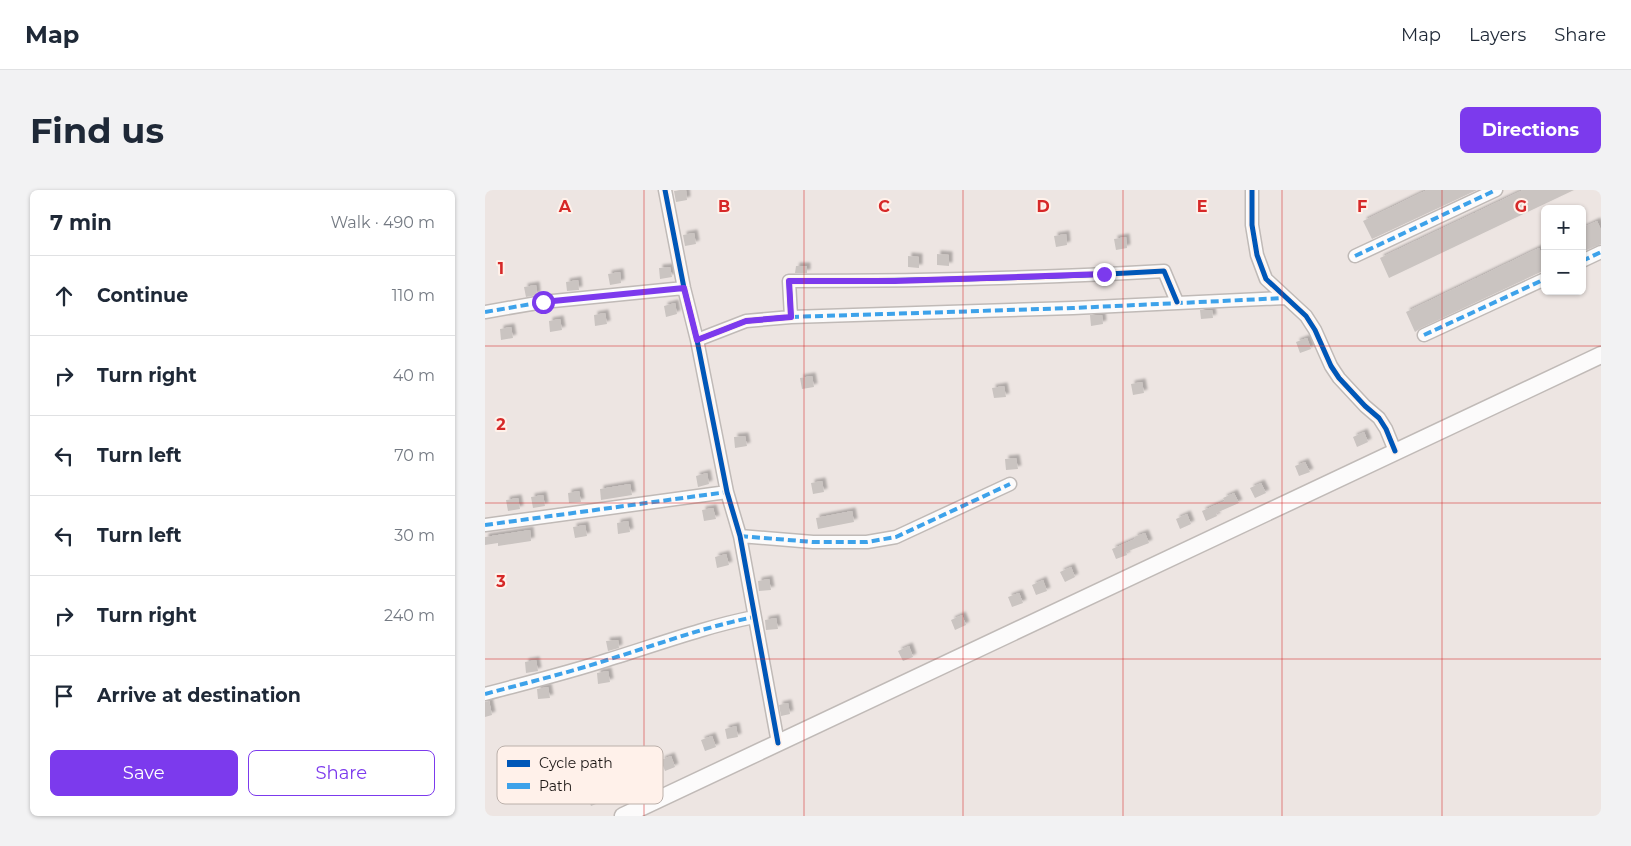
<!DOCTYPE html>
<meta charset="utf-8">
<style>
body{margin:0;font-family:Montserrat,sans-serif;background:#f2f2f3;color:#1f2937}
.controls{position:absolute;right:15px;top:15px;display:grid;overflow:hidden;border-radius:8px;box-shadow:0 1px 4px #0004}
.controls button{width:45px;height:45px;display:grid;place-items:center;padding:0;border:0;border-bottom:1px solid #e0e1e3;background:#fff;color:#1f2937;font:25px sans-serif}
.stop{position:absolute;width:15px;height:15px;margin:-11px;border:4px solid #7c3aed;border-radius:50%;background:#fff}
.stop.end{background:#7c3aed;border-color:#fff;box-shadow:0 1px 5px #0008}
.list{margin:0;padding:0;list-style:none}
h2{display:flex;justify-content:space-between;align-items:center;height:65px;margin:0;padding:0 20px;font-size:21px}
h2 small{font-size:16px;font-weight:400;color:#747a83}
.list li{display:grid;grid-template-columns:32px 1fr auto;gap:15px;align-items:center;box-sizing:border-box;height:80px;padding:0 20px;border-top:1px solid #e0e1e3}
.list b{display:block;font-size:19px;white-space:nowrap}
.list em{font-size:16px;font-style:normal;color:#747a83}
.actions{display:flex;gap:10px;padding:15px 20px}
.actions a{flex:1;padding:11px 0;border:1px solid #7c3aed;border-radius:8px;text-align:center;font-size:18px;color:#7c3aed}
.actions .main{background:#7c3aed;color:#fff}
.icon{flex:none;width:28px;height:28px;fill:none;stroke:currentColor;stroke-width:2;stroke-linecap:round;stroke-linejoin:round}
.map{position:relative;flex:none;width:1116px;height:626px;overflow:hidden;border-radius:8px}
header{display:flex;align-items:center;gap:30px;box-sizing:border-box;height:70px;padding:0 25px;background:#fff;border-bottom:1px solid #e0e1e3}
header strong{font-size:24px}
nav{display:flex;gap:28px;margin-inline-start:auto;font-size:18px}
.intro{display:flex;align-items:center;justify-content:space-between;box-sizing:border-box;height:120px;padding:0 30px}
h1{margin:0;font-size:35px}
.button{padding:12px 22px;border-radius:8px;background:#7c3aed;color:#fff;font-size:18px;font-weight:700}
main{display:flex;gap:30px;padding:0 30px}
aside{flex:1;background:#fff;border-radius:8px;box-shadow:0 1px 4px #0004}
.map>svg:first-child{display:block}
.building{fill:#cac4c1;filter:url(#shadow)}
.lines{fill:none;stroke-linecap:round;stroke-linejoin:round}
.minor-casing{stroke:#c0bab7;stroke-width:15}
.major-casing{stroke:#c0bab7;stroke-width:19}
.minor{stroke:#fcfbfb;stroke-width:12}
.major{stroke:#fcfbfb;stroke-width:16}
.quiet{stroke:#3da2ea;stroke-width:4;stroke-dasharray:8 4;stroke-linecap:butt}
.cycleway-casing{stroke:#fff1ea;stroke-width:8}
.cycleway{stroke:#0057b8;stroke-width:5}
.route{stroke:#7c3aed;stroke-width:6}
.grid{fill:none;stroke:#d62828;stroke-width:1;stroke-opacity:0.55}
.key{fill:#fff1ea;stroke:#bbb0aa;stroke-width:1}
.key-label{font-size:14px;fill:#1d1816}
.grid-label{font-size:16px;text-anchor:middle;font-weight:bold;fill:#d62828;stroke:#fff1ea;stroke-width:4;stroke-linejoin:round;paint-order:stroke}
</style>
<header>
<strong>Map</strong>
<nav><a>Map</a><a>Layers</a><a>Share</a></nav>
</header>
<div class="intro"><h1>Find us</h1><a class="button">Directions</a></div>
<main>
<aside>
<h2>7 min<small>Walk · 490 m</small></h2>
<ul class="list">
<li><svg class="icon" aria-label="ahead" viewBox="0 0 24 24"><path d="M12 20V5M6 11l6-6 6 6"/></svg><div><b>Continue</b></div><em>110 m</em></li>
<li><svg class="icon" aria-label="right" viewBox="0 0 24 24"><path d="M7 20v-9h11M14 6l5 5-5 5"/></svg><div><b>Turn right</b></div><em>40 m</em></li>
<li><svg class="icon" aria-label="left" viewBox="0 0 24 24"><path d="M17 20v-9H6M10 6l-5 5 5 5"/></svg><div><b>Turn left</b></div><em>70 m</em></li>
<li><svg class="icon" aria-label="left" viewBox="0 0 24 24"><path d="M17 20v-9H6M10 6l-5 5 5 5"/></svg><div><b>Turn left</b></div><em>30 m</em></li>
<li><svg class="icon" aria-label="right" viewBox="0 0 24 24"><path d="M7 20v-9h11M14 6l5 5-5 5"/></svg><div><b>Turn right</b></div><em>240 m</em></li>
<li><svg class="icon" aria-label="arrive" viewBox="0 0 24 24"><path d="M6 21V4h12l-3 4 3 4H6"/></svg><div><b>Arrive at destination</b></div></li>
</ul>
<div class="actions"><a class="main">Save</a><a>Share</a></div>
</aside>
<div class="map">
<svg width="1116" height="626" viewBox="0 0 1116 626">
<defs>
<filter id="shadow"><feDropShadow dx="3.5" dy="-3.5" stdDeviation="1" flood-color="#0004"/></filter>
</defs>
<rect width="100%" height="100%" fill="#ede5e2"/>
<path class="building" d="M 201,0 L 202,10 L 191,12 L 189,1 Z
M 942,0 L 992,0 L 887,49 L 878,31 Z
M 1038,0 L 1089,0 L 904,88 L 895,68 Z
M 1112,31 L 1116,40 L 1116,54 L 1097,62 L 1097,38 Z
M 209,43 L 211,54 L 200,56 L 198,45 Z
M 581,44 L 582,55 L 571,57 L 569,46 Z
M 641,47 L 642,58 L 631,60 L 629,49 Z
M 1054,58 L 1060,70 L 1060,80 L 936,138 L 930,142 L 921,122 Z
M 452,64 L 464,65 L 464,76 L 452,75 Z
M 423,66 L 434,67 L 434,78 L 423,77 Z
M 311,76 L 322,76 L 322,83 L 310,83 Z
M 185,77 L 187,87 L 175,89 L 174,78 Z
M 135,82 L 136,93 L 125,95 L 123,84 Z
M 93,90 L 94,100 L 82,101 L 81,92 Z
M 51,95 L 52,105 L 41,107 L 39,97 Z
M 190,113 L 192,124 L 181,127 L 179,116 Z
M 715,120 L 727,120 L 728,128 L 716,129 Z
M 120,123 L 122,134 L 110,136 L 109,125 Z
M 605,125 L 617,125 L 618,134 L 606,136 Z
M 75,129 L 77,140 L 65,142 L 64,131 Z
M 26,137 L 28,148 L 16,150 L 15,139 Z
M 822,148 L 826,159 L 815,163 L 811,152 Z
M 327,186 L 329,197 L 317,199 L 315,188 Z
M 657,192 L 659,203 L 648,205 L 646,194 Z
M 519,196 L 521,207 L 509,208 L 507,198 Z
M 879,242 L 883,252 L 872,257 L 868,247 Z
M 260,246 L 262,256 L 250,258 L 249,247 Z
M 531,268 L 533,279 L 521,280 L 520,269 Z
M 820,272 L 825,282 L 814,286 L 810,276 Z
M 222,283 L 224,294 L 213,297 L 211,286 Z
M 337,291 L 339,302 L 328,304 L 326,293 Z
M 776,293 L 781,303 L 770,308 L 765,298 Z
M 145,294 L 147,305 L 116,310 L 115,299 Z
M 94,301 L 96,312 L 84,313 L 83,303 Z
M 749,303 L 754,313 L 731,323 L 732,326 L 721,331 L 717,321 L 740,311 L 738,308 Z
M 58,305 L 60,316 L 48,318 L 46,307 Z
M 33,308 L 35,319 L 23,321 L 21,310 Z
M 228,318 L 231,329 L 219,331 L 217,320 Z
M 367,321 L 369,332 L 333,339 L 331,328 Z
M 702,324 L 706,334 L 695,339 L 691,329 Z
M 143,331 L 145,342 L 133,344 L 132,333 Z
M 100,335 L 102,346 L 90,348 L 88,337 Z
M 45,340 L 46,351 L 13,356 L 13,353 L 0,355 L 0,347 Z
M 660,343 L 664,353 L 641,362 L 642,365 L 631,369 L 627,359 L 650,349 L 649,347 Z
M 241,364 L 244,375 L 232,378 L 230,367 Z
M 586,377 L 590,387 L 580,392 L 575,382 Z
M 284,389 L 286,400 L 274,401 L 273,391 Z
M 558,390 L 562,401 L 551,405 L 547,395 Z
M 534,403 L 538,413 L 527,417 L 523,407 Z
M 477,425 L 481,435 L 470,440 L 466,430 Z
M 291,428 L 293,439 L 281,440 L 280,430 Z
M 133,450 L 134,458 L 123,461 L 121,451 Z
M 424,456 L 428,467 L 418,471 L 413,461 Z
M 51,470 L 53,481 L 41,483 L 40,472 Z
M 123,481 L 125,492 L 113,494 L 112,483 Z
M 63,497 L 65,508 L 53,509 L 52,499 Z
M 4,511 L 7,525 L 0,527 L 0,512 Z
M 303,513 L 305,524 L 296,526 L 294,515 Z
M 251,536 L 253,547 L 242,549 L 240,539 Z
M 227,546 L 231,557 L 220,561 L 216,550 Z
M 186,566 L 190,577 L 180,581 L 176,570 Z
M 112,601 L 116,612 L 106,616 L 102,605 Z"/>
<g class="lines">
<g class="minor-casing">
<path id="minor" d="M 180,0 L 199,98 L 212,150 L 242,302 L 255,346 L 293,553
M 767,0 L 767,35 L 772,65 L 781,89 L 821,126 L 830,140 L 846,176 L 854,188 L 880,216 L 894,228 L 901,239 L 910,261
M 870,66 L 1011,0
M 1097,71 L 1116,62
M 0,122 L 58,112 L 199,98
M 306,127 L 588,118 L 800,108
M 939,145 L 1060,89
M 212,150 L 261,131 L 306,127 L 304,91 C 429,91 554,88 679,81 L 692,112
M 0,335 L 242,302
M 255,346 L 328,352 L 382,352 L 411,347 L 525,294
M 0,504 C 41,493 82,483 122,470 C 171,455 219,437 269,427"/>
</g>
<g class="major-casing">
<path id="major" d="M 138,626 L 1116,165"/>
</g>
<use href="#minor" class="minor"/>
<use href="#major" class="major"/>
<path class="quiet" d="M 870,66 L 1011,0
M 1097,71 L 1116,62
M 0,122 L 58,112 L 199,98
M 306,127 L 588,118 L 800,108
M 939,145 L 1060,89
M 0,335 L 242,302
M 255,346 L 328,352 L 382,352 L 411,347 L 525,294
M 0,504 C 41,493 82,483 122,470 C 171,455 219,437 269,427"/>
<g class="cycleway-casing">
<path id="cycleway" d="M 180,0 L 199,98 L 212,150 L 242,302 L 255,346 L 293,553
M 767,0 L 767,35 L 772,65 L 781,89 L 821,126 L 830,140 L 846,176 L 854,188 L 880,216 L 894,228 L 901,239 L 910,261
M 212,150 L 261,131 L 306,127 L 304,91 C 429,91 554,88 679,81 L 692,112"/>
</g>
<use href="#cycleway" class="cycleway"/>
</g>
<g class="lines">
<path class="route" d="M 58,112 L 199,98 L 212,150 L 261,131 L 306,127 L 304,91 L 410,91 L 619,84"/>
</g>
<path class="grid" d="M 159,0 L 159,626M 319,0 L 319,626M 478,0 L 478,626M 638,0 L 638,626M 797,0 L 797,626M 957,0 L 957,626M 0,156 L 1116,156M 0,313 L 1116,313M 0,469 L 1116,469"/>
<rect x="12" y="556" width="166" height="58" rx="8" class="key"/>
<rect x="22" y="570" width="23" height="7" fill="#0057b8"/>
<rect x="22" y="593" width="23" height="6" fill="#3da2ea"/>
<g class="key-label">
<text x="54" y="578">Cycle path</text>
<text x="54" y="601">Path</text>
</g>
<g class="grid-label">
<text x="80" y="22">A</text>
<text x="239" y="22">B</text>
<text x="399" y="22">C</text>
<text x="558" y="22">D</text>
<text x="717" y="22">E</text>
<text x="877" y="22">F</text>
<text x="1036" y="22">G</text>
<text x="16" y="84">1</text>
<text x="16" y="240">2</text>
<text x="16" y="397">3</text>
</g>
</svg>
<div class="controls">
<button>+</button>
<button>−</button>
</div>
<div class="stop" style="left:58px;top:112px"></div>
<div class="stop end" style="left:619px;top:84px"></div>
</div>
</main>
